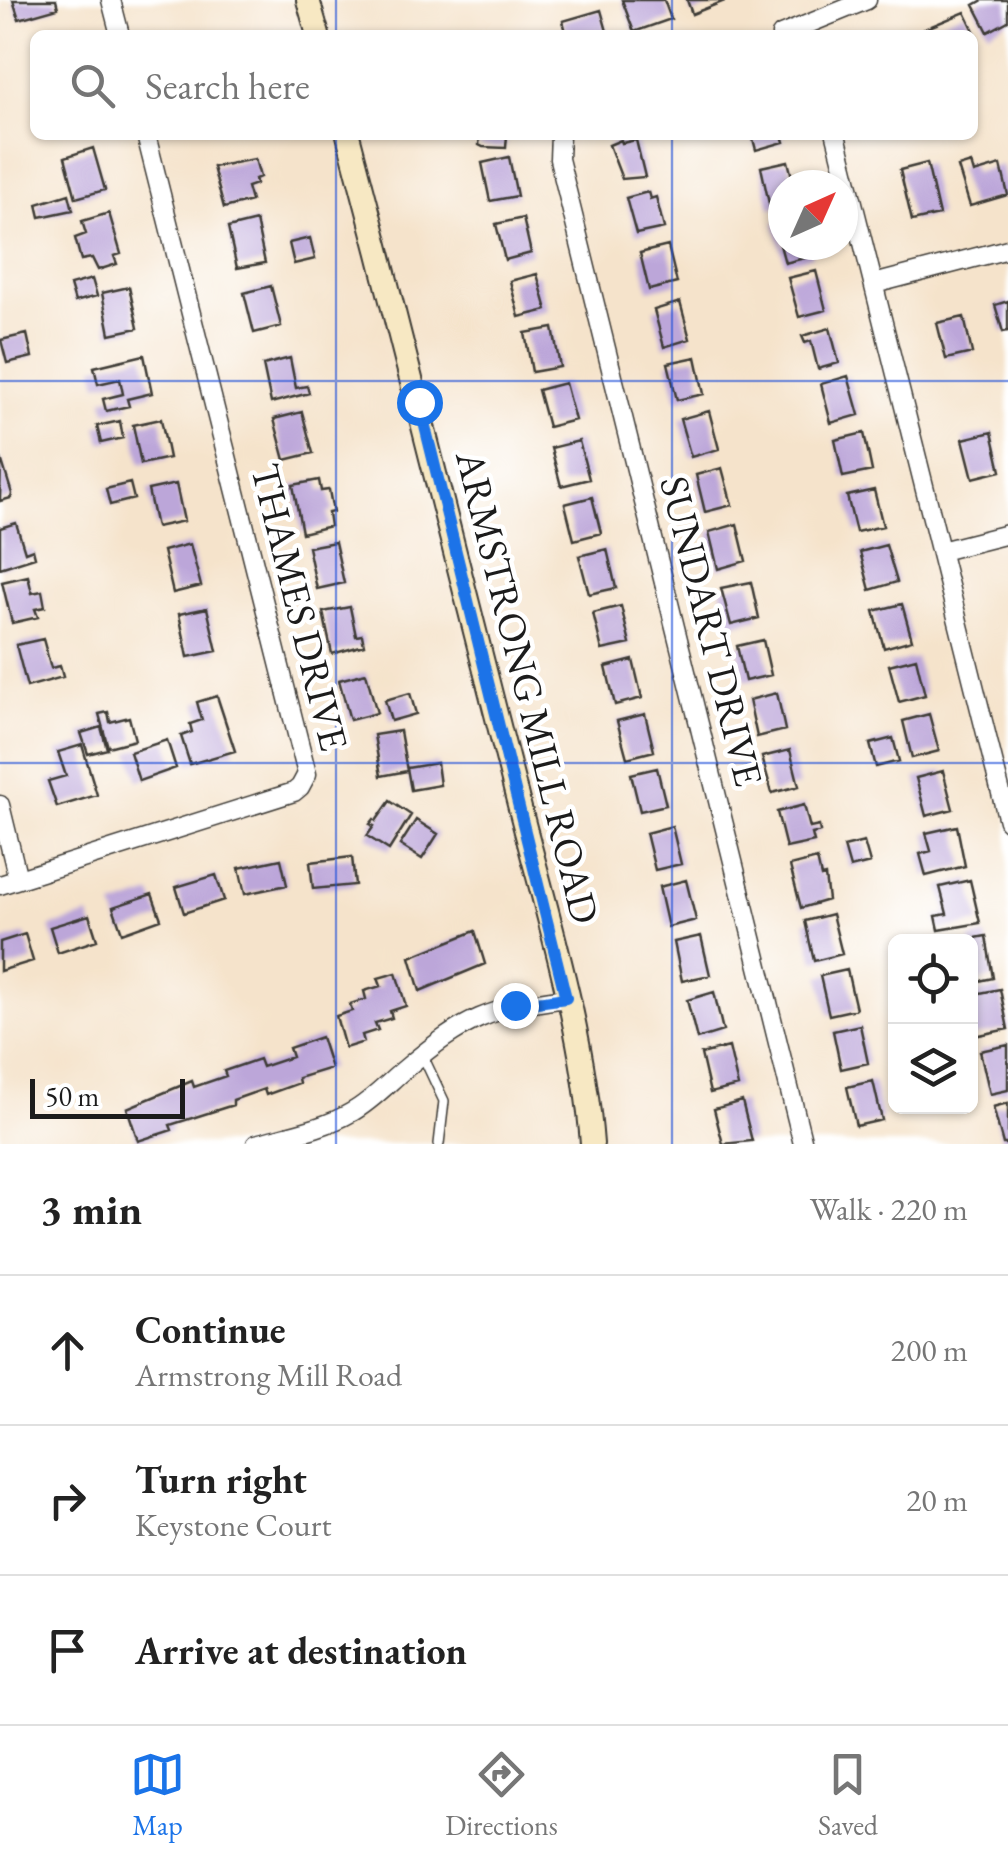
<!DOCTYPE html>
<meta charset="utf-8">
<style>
body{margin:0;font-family:"EB Garamond",serif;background:#f6f6f6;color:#222}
.controls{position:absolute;right:30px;bottom:30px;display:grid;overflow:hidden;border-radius:15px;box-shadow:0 2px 8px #0004}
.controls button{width:90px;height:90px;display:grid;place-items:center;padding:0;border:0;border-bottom:2px solid #e0e0e0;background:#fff;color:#222;font:50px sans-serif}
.compass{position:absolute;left:768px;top:170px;width:90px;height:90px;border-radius:50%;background:#fff;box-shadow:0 2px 8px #0004;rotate:45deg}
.scale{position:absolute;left:30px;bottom:25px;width:155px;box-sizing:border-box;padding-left:10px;border:5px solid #1c1c1c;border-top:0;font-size:28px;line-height:35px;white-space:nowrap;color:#1c1c1c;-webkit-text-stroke:8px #fff;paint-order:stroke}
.stop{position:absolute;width:30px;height:30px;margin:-22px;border:8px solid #1a73e8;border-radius:50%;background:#fff}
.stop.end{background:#1a73e8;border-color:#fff;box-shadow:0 2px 10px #0008}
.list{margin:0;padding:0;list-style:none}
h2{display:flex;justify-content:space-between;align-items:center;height:130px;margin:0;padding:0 40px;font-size:42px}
h2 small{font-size:32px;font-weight:400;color:#767676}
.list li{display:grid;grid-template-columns:65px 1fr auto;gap:30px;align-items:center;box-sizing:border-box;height:150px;padding:0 40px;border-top:2px solid #e0e0e0}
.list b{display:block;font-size:38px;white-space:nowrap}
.list p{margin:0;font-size:32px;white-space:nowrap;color:#767676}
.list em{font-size:32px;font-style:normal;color:#767676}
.icon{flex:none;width:55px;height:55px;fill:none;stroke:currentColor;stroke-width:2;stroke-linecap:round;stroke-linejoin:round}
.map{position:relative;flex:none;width:1008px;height:1144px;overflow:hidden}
.search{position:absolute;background:#fff;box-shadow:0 2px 8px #0004;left:30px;right:30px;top:30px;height:110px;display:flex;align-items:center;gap:25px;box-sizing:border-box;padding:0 35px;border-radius:15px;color:#767676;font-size:38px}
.sheet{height:580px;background:#fff}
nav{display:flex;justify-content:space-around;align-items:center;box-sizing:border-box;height:140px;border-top:2px solid #e0e0e0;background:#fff;font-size:28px;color:#767676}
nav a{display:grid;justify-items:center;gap:5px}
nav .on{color:#1a73e8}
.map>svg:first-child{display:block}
.building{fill:#bca6d9}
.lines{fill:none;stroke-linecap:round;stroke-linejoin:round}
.service-casing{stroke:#3d3a36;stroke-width:12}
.minor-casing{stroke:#3d3a36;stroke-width:21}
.secondary-casing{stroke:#3d3a36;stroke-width:26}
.service{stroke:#fff;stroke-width:9}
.minor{stroke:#fff;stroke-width:18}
.secondary{stroke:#f7e8c3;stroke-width:22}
.route{stroke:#1a73e8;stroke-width:12}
.grid{fill:none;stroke:#1d4ed8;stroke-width:2.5;stroke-opacity:0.55}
.labels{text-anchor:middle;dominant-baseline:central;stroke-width:9;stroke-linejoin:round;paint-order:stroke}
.street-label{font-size:40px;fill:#1c1c1c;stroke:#fff}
</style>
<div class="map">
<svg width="1008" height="1144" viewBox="0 0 1008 1144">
<rect width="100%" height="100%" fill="#fff"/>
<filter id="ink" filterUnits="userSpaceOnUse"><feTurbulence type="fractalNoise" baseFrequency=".01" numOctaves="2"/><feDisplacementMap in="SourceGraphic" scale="20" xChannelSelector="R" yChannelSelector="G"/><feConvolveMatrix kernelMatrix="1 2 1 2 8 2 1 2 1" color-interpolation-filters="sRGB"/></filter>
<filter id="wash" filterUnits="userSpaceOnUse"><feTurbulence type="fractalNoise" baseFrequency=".0048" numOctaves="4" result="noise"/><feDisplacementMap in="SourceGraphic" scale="40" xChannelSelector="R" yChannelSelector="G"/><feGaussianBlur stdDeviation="2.25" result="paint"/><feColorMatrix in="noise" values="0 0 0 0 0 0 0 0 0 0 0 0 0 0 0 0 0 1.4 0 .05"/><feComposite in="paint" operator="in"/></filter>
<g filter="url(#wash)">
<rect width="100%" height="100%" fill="#f5e3cb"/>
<g id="blocks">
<path class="building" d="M 13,0 L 56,0 L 58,8 L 19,19 Z
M 622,0 L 664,0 L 671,19 L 634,32 Z
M 687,0 L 727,0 L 692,14 Z
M 983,0 L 1008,0 L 1008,21 L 988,32 L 974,5 Z
M 601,10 L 608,35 L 567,35 L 563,21 Z
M 965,12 L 976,35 L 924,35 L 922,30 Z
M 480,135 L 507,135 L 506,148 L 483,147 L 479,145 Z
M 752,135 L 782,135 L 784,142 L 756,150 Z
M 621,140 L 622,143 L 636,140 L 645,177 L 622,179 L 609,145 Z
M 93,148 L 105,190 L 76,198 L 65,157 Z
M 509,157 L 517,196 L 490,201 L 482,163 Z
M 255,159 L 260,177 L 255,179 L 256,184 L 247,187 L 251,201 L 224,208 L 213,167 Z
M 788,161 L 794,185 L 783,185 L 783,205 L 770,208 L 761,167 Z
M 927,163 L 939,215 L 912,221 L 900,170 Z
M 971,163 L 974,173 L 1001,165 L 1008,195 L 970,206 L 958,167 Z
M 648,192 L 650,199 L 656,197 L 664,228 L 636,234 L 626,198 Z
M 69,194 L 73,210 L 40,217 L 37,204 Z
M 109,213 L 121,254 L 114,256 L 117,264 L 98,270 L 92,258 L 81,260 L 75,238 L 86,234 L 82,221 Z
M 523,218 L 531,253 L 505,260 L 496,224 Z
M 256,221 L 265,263 L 237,268 L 228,228 Z
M 783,221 L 783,245 L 809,245 L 812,256 L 785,263 L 774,223 Z
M 310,238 L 315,259 L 294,264 L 289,243 Z
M 668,246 L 677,283 L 649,290 L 640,253 Z
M 816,271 L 826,310 L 799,317 L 788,278 Z
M 537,274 L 547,310 L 519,317 L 510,281 Z
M 92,279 L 97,296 L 75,302 L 70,285 Z
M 271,286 L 281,326 L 254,333 L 244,293 Z
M 129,287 L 138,328 L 110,334 L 102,293 Z
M 1008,301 L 1008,331 L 1003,332 L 995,305 Z
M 680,302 L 690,339 L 664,347 L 654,310 Z
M 964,317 L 972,353 L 946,359 L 937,323 Z
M 553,328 L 560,367 L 532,372 L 525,333 Z
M 830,328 L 839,363 L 818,369 L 811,341 L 805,343 L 802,336 Z
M 27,334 L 32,357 L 7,363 L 1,340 Z
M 144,355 L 152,393 L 127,399 L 129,406 L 106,411 L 103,399 L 123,394 L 120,379 L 98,384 L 94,367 Z
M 696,357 L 704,394 L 677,400 L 668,363 Z
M 290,358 L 296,388 L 307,386 L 309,393 L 271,403 L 263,365 Z
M 848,376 L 859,415 L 831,423 L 821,384 Z
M 565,383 L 575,420 L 548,427 L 538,390 Z
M 709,411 L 719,449 L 691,457 L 680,419 Z
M 302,412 L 313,453 L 285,460 L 274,419 Z
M 161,419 L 169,458 L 141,464 L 133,425 Z
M 120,421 L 123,438 L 101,443 L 97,426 Z
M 992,432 L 1001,471 L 973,478 L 963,439 Z
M 864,433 L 872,471 L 843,477 L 835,440 Z
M 579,441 L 589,479 L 561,486 L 551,448 Z
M 1,458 L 12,494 L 11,498 L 0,501 Z
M 722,468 L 732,505 L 705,512 L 696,475 Z
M 319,480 L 321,491 L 329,490 L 333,512 L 328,513 L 330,526 L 302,533 L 293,485 Z
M 130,483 L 134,499 L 110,505 L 106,489 Z
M 176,484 L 184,521 L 156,527 L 148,490 Z
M 874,490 L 883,526 L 856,532 L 847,496 Z
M 592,497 L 601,533 L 574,540 L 565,504 Z
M 16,523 L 25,552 L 33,549 L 35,557 L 0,568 L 0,528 Z
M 737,524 L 746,561 L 718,569 L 709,532 Z
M 335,542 L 344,583 L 317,589 L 308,547 Z
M 190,544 L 201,586 L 173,593 L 163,551 Z
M 886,545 L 897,582 L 870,590 L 860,552 Z
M 607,549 L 616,588 L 589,594 L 579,556 Z
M 28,576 L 32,593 L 42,591 L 45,607 L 35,609 L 38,617 L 12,623 L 2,582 Z
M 751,582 L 759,618 L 731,625 L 721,588 Z
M 902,604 L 912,640 L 884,648 L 874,611 Z
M 621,606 L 630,644 L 602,650 L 593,613 Z
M 350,607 L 356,636 L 362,635 L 364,645 L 332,654 L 323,612 Z
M 207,608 L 217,651 L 188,657 L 179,614 Z
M 43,639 L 51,668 L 60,666 L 63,677 L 27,687 L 16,645 Z
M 763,640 L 771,675 L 745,681 L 737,646 Z
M 916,658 L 925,695 L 899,702 L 889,665 Z
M 633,660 L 642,698 L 615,705 L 606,667 Z
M 366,673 L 377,713 L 350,720 L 339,680 Z
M 410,693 L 416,714 L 391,721 L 385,700 Z
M 777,693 L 785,730 L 757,737 L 749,700 Z
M 217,696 L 235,751 L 190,764 L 181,736 L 192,732 L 190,724 L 202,720 L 197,702 Z
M 108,712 L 110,722 L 129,717 L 135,740 L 108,747 L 99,714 Z
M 645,714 L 654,751 L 627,758 L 617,721 Z
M 929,714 L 939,751 L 912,758 L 903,721 Z
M 101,727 L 107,749 L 88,754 L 81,733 Z
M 400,731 L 407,771 L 381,776 L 374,735 Z
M 893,738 L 899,761 L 876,767 L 870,744 Z
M 167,740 L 176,768 L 139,781 L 130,752 Z
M 82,745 L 97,795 L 57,807 L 48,781 L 66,776 L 58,752 Z
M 790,750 L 799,786 L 772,793 L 762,757 Z
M 437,763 L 440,785 L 411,790 L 407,768 Z
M 657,768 L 666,805 L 640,811 L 631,774 Z
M 943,771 L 953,809 L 926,816 L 916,778 Z
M 390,801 L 411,815 L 389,850 L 367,836 L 374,826 L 370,824 L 374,819 L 376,821 Z
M 804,805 L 810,828 L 819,826 L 820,832 L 812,834 L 814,842 L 786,848 L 777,812 Z
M 416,820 L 438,834 L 422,859 L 400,845 Z
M 672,826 L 681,864 L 655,870 L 646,833 Z
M 957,826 L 965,866 L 926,876 L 920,854 L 931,851 L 926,833 Z
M 864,842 L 870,863 L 850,868 L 844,847 Z
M 352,857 L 355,885 L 313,889 L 310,862 Z
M 281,859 L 287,885 L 245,894 L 239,868 Z
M 817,859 L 821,877 L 825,876 L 828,900 L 801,908 L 790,866 Z
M 216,875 L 224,900 L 184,913 L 176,887 Z
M 686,880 L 696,920 L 668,927 L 659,887 Z
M 970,880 L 980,923 L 939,930 L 936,916 L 947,914 L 940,887 Z
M 152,894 L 161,919 L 122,933 L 113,907 Z
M 832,914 L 842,954 L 814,961 L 805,921 Z
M 89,915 L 97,940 L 58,953 L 50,927 Z
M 475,931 L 485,964 L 420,991 L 410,957 Z
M 25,934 L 33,961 L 0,971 L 0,942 Z
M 701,936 L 710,975 L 682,981 L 674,942 Z
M 986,936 L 993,978 L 970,983 L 970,939 Z
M 847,970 L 856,1009 L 829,1015 L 820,976 Z
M 396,973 L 406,1006 L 390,1011 L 392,1018 L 375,1023 L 378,1030 L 362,1035 L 364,1042 L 345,1048 L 336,1016 L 352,1011 L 350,1004 L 366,999 L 364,991 L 381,986 L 378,978 Z
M 1000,989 L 1008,1029 L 970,1037 L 970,1022 L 975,1022 L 970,995 Z
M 714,992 L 723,1031 L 697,1039 L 687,1000 Z
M 860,1025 L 868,1063 L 841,1069 L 833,1031 Z
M 321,1037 L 331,1068 L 298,1078 L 299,1083 L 266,1095 L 264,1089 L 233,1100 L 233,1105 L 170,1125 L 172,1130 L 138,1141 L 127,1108 L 192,1081 L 194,1087 L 226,1076 L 224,1071 L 259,1059 L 262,1067 L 292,1057 L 289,1048 Z
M 1008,1045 L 1008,1090 L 990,1094 L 980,1051 Z
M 729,1047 L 738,1086 L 710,1093 L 701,1054 Z
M 873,1081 L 882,1120 L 856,1126 L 847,1087 Z
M 742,1101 L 752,1141 L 723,1144 L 714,1109 Z
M 1008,1103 L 1008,1144 L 1003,1144 L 993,1107 Z"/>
</g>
</g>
<g filter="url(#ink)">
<use href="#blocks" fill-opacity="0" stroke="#3d3a36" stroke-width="2.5"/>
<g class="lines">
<g class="service-casing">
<path id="service" d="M 422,1054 L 444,1101 L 439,1144"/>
</g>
<g class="minor-casing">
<path id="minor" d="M 111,0 L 120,35
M 781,35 L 867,0
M 560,135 L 559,159 L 803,1144
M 836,135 L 1008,821
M 874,284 L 1008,249
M 941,551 L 1008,534
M 0,805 L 18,879
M 0,885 L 294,792 L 300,787 L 307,774 L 146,135
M 256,1144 C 288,1135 323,1129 352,1112 C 372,1101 389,1082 406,1068 C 465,1018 490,1008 566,998"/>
</g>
<g class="secondary-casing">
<path id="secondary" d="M 308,0 L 318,35
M 348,135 C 405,350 459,566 513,781 C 542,898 583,1024 592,1144"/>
</g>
<use href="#service" class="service"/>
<use href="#minor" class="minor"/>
<use href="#secondary" class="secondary"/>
</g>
</g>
<g class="lines" filter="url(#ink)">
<path class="route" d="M 419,402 L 566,998 L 515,1005"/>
</g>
<path class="grid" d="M 336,0 L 336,35M 672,0 L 672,35M 336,135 L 336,1144M 672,135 L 672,1144M 0,381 L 1008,381M 0,763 L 1008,763"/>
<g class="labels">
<g class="street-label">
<text transform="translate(300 607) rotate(76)">THAMES DRIVE</text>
<text transform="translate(712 631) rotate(76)">SUNDART DRIVE</text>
<text transform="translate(528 687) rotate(76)">ARMSTRONG MILL ROAD</text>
</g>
</g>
</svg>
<div class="controls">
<button><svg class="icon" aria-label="locate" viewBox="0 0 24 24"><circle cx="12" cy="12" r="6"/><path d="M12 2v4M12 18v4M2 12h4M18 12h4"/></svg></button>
<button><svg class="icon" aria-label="layers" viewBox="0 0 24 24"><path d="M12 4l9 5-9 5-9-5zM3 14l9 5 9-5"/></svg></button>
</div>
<svg class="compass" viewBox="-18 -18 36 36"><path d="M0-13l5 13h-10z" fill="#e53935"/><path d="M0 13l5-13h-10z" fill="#767676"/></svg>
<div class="scale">50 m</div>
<div class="stop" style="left:419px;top:402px"></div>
<div class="stop end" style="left:515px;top:1005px"></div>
<div class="search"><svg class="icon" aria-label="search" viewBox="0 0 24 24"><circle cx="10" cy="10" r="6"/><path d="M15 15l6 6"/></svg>Search here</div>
</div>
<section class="sheet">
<h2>3 min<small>Walk · 220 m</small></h2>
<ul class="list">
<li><svg class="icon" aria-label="ahead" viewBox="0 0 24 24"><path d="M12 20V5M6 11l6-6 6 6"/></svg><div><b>Continue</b><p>Armstrong Mill Road</p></div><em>200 m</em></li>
<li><svg class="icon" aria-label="right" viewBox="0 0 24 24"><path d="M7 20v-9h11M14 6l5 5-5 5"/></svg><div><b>Turn right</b><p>Keystone Court</p></div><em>20 m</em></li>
<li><svg class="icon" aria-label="arrive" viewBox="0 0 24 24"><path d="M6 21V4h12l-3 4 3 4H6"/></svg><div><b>Arrive at destination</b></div></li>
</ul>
</section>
<nav>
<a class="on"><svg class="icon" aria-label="map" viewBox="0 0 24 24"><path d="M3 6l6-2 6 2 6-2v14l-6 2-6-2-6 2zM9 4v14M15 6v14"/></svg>Map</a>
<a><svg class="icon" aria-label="directions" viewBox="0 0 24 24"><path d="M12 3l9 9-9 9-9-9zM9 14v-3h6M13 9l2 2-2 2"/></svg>Directions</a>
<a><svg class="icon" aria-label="saved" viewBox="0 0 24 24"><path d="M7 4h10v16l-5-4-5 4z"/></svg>Saved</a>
</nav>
